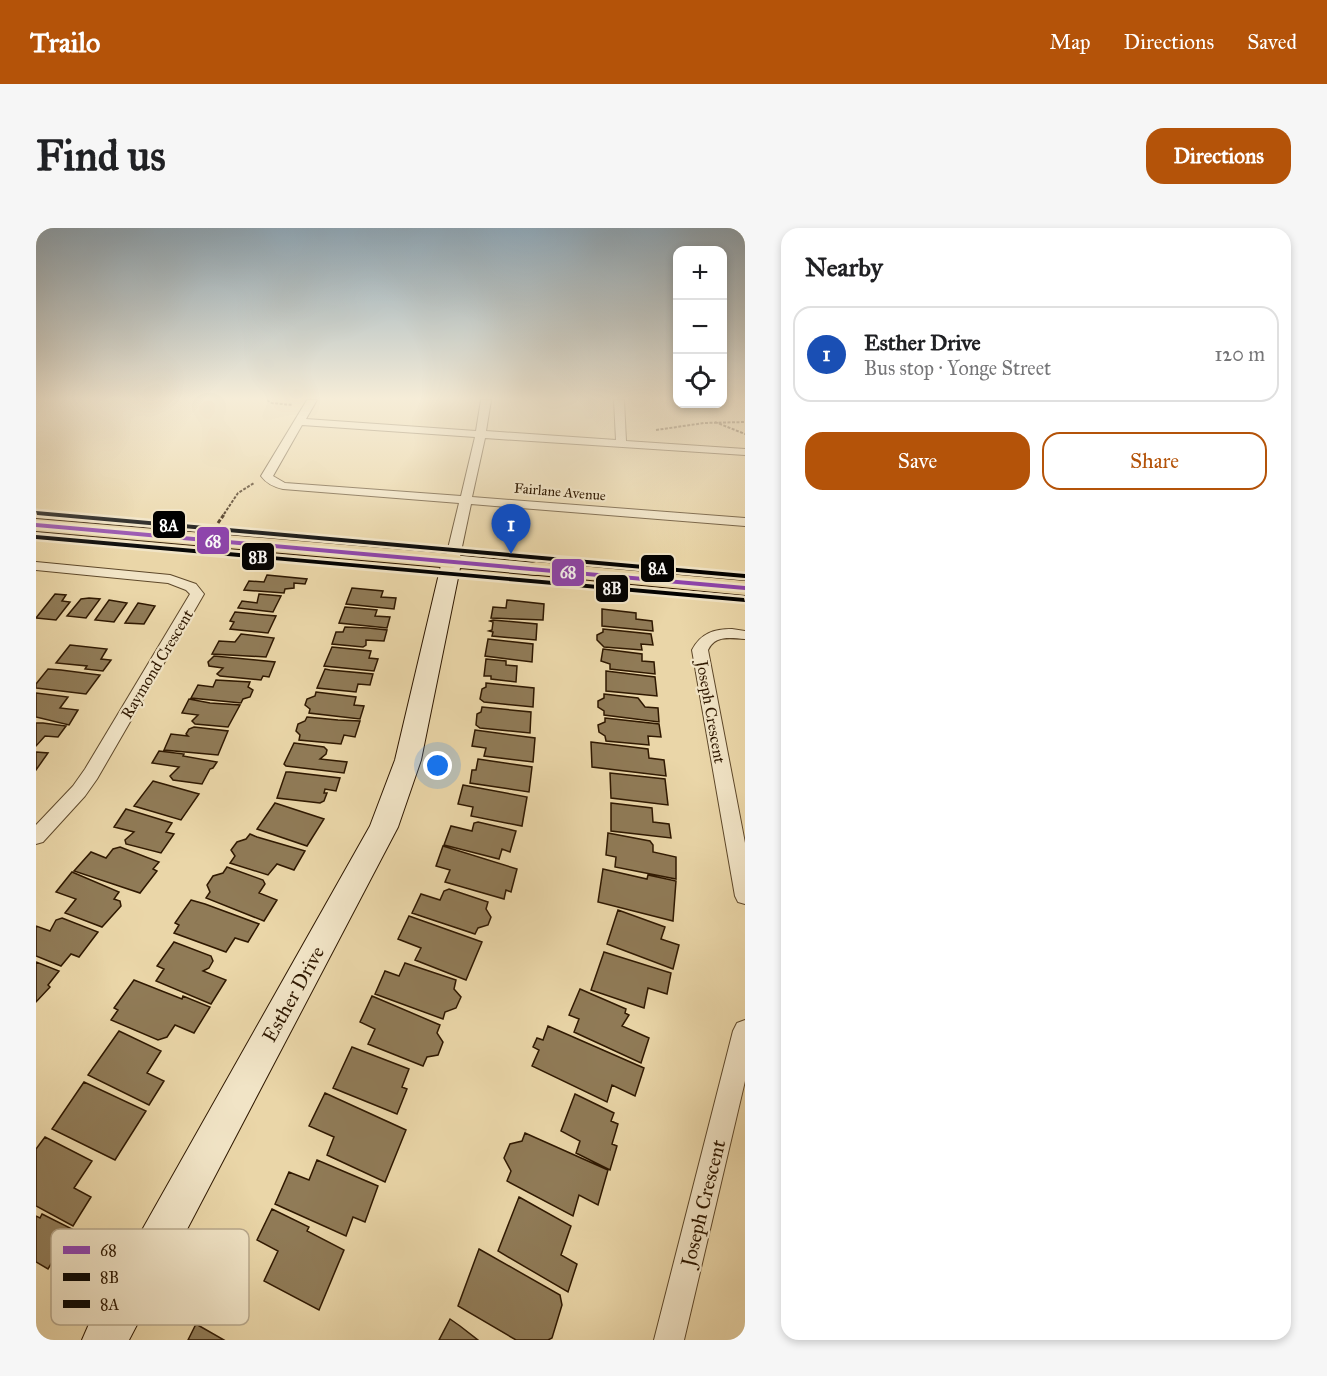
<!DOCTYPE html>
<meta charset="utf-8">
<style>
body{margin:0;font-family:"IM FELL Great Primer",serif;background:#f6f6f6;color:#202124}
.controls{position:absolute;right:18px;top:18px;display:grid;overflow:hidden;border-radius:12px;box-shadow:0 3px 9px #0003}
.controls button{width:54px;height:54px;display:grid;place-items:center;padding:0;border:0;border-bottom:2px solid #e0e0e0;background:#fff;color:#202124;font:30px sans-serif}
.you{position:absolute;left:402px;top:538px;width:21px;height:21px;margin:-15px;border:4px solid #fff;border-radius:50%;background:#1a73e8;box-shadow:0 0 0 9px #1a73e833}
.badge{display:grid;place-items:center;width:39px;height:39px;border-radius:50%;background:#b45309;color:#fff;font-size:20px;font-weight:700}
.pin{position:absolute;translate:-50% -50px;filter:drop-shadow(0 2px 3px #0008)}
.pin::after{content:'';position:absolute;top:32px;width:21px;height:18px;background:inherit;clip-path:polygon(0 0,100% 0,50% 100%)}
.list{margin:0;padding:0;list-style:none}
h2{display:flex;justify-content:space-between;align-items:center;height:78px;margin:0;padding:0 24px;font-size:26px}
h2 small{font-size:20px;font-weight:400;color:#757577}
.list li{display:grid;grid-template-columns:39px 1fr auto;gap:18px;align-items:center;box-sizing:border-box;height:96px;margin:0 12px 12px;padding:0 12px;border:2px solid #e0e0e0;border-radius:18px}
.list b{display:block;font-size:22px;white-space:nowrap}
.list p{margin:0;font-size:20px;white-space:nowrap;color:#757577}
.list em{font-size:20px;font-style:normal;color:#757577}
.actions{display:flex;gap:12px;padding:18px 24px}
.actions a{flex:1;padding:14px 0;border:2px solid #b45309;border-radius:18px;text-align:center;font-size:21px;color:#b45309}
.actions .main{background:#b45309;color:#fff}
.icon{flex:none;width:33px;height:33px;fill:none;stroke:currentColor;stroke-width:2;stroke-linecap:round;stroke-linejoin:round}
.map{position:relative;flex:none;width:709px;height:1112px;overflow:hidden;border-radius:18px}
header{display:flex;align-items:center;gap:36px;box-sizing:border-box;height:84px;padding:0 30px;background:#b45309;color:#fff}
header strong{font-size:28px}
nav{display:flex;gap:33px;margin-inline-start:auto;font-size:21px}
.intro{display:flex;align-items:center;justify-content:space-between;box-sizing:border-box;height:144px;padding:0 36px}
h1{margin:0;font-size:42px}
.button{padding:15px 27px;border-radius:18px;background:#b45309;color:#fff;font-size:21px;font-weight:700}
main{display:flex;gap:36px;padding:0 36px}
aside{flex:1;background:#fff;border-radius:18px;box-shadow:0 3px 9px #0003}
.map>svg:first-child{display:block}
.building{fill:#907b57;stroke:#2f1800;stroke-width:1.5}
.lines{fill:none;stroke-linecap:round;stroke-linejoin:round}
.street-casing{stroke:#5e482a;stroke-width:2}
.secondary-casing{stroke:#2f1800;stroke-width:2}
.primary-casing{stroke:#2f1800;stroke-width:2}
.path-far1{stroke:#2f1800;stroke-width:2;stroke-dasharray:3 1.5;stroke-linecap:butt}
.path{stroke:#2f1800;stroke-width:3;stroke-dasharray:4 2;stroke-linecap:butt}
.street{fill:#f1e4c6;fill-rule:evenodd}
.secondary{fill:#f1e4c6;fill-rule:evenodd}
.primary{fill:#ead6a8;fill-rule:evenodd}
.bus-1-casing{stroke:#f1e4c6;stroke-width:5}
.bus-2-casing{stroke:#f1e4c6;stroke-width:5}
.bus-3-casing{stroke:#f1e4c6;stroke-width:5}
.bus-1{fill:#8e44ad;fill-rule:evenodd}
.bus-2{fill:#000;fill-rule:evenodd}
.bus-3{fill:#000;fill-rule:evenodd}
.labels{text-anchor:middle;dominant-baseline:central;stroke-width:4.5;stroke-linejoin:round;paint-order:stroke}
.far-street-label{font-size:14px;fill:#2f1800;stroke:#f1e4c6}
.street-label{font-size:16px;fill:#2f1800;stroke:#f1e4c6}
.near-street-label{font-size:20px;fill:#2f1800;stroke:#f1e4c6}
.key{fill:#f1e4c6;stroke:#b7a78b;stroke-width:1.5}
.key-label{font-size:16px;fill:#2f1800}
.line-badge{stroke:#f1e4c6;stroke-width:2}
.badge-label{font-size:16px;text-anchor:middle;font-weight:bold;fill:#fff}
</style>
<header>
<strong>Trailo</strong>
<nav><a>Map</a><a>Directions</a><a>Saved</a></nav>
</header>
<div class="intro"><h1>Find us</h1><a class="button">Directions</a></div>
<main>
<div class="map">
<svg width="709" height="1112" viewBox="0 0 709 1112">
<rect width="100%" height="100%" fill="#ead6a8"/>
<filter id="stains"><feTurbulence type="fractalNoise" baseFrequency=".00333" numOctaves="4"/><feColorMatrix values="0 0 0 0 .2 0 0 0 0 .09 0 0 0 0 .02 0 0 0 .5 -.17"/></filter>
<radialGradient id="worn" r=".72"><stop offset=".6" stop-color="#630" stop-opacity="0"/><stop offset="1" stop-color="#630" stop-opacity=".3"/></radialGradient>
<path class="building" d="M 231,347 L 271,351 L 269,356 L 258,355 L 258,360 L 249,361 L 248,365 L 208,362 L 213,353 L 228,354 Z
M 316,360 L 347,363 L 345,369 L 360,370 L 358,381 L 310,376 Z
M 19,366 L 30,367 L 26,373 L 34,374 L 20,392 L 0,390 Z
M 223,366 L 245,368 L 237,384 L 202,380 L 206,373 L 221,375 Z
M 53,370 L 64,371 L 50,390 L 31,388 L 45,371 Z
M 73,372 L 91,375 L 78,394 L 59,392 Z
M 471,372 L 508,376 L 507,392 L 455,390 L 457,379 L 470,380 Z
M 102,375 L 119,378 L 108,396 L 89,395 Z
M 309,379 L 341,382 L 339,388 L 354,389 L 351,400 L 303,395 Z
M 566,381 L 600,385 L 600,391 L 616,393 L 617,403 L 566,398 Z
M 199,384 L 229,387 L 240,388 L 232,405 L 194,401 L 198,394 L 194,393 Z
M 457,392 L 501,396 L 500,412 L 456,408 L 457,404 L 453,403 L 456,402 L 457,394 L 454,393 Z
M 309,399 L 332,400 L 351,402 L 348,413 L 330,412 L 330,417 L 327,419 L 296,416 L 300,404 L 307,404 Z
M 567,401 L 615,406 L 617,417 L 605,416 L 606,422 L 568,419 L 561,412 L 561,407 L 567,404 Z
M 205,406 L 238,410 L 230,429 L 176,426 L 183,413 L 199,414 Z
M 452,411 L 497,416 L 496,434 L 449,428 Z
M 34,417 L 71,421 L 65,431 L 75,432 L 67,443 L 49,441 L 51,438 L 20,435 Z
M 296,419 L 335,423 L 333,430 L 342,431 L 338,443 L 288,438 Z
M 567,421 L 606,426 L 606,433 L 618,434 L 619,446 L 574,441 L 574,436 L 565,433 Z
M 178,428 L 220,432 L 239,434 L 233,449 L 227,448 L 225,452 L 184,448 L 181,446 L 187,440 L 173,438 L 172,434 Z
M 450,431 L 470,433 L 470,437 L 481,438 L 480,454 L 455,451 L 455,448 L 448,448 Z
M 12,441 L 25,442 L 64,447 L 50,466 L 0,460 L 0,456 Z
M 289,441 L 294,442 L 337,446 L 334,457 L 322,456 L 320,464 L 281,460 Z
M 570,443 L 619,449 L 621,468 L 570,463 Z
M 180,452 L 214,454 L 212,459 L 217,462 L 214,469 L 207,471 L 205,475 L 155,470 L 162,457 L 177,459 Z
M 450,455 L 498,460 L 497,479 L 448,474 L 444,471 L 446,461 L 450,459 Z
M 280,464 L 320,469 L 318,477 L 328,478 L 324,491 L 273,485 L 274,481 L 269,477 L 271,471 L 279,468 Z
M 0,465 L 32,469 L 24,480 L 42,482 L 33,497 L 0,489 Z
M 568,466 L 602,470 L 609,479 L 622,480 L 623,494 L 568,487 L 568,483 L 562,479 L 562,473 L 568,470 Z
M 153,471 L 174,475 L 204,477 L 192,499 L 159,496 L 156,493 L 162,487 L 146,485 Z
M 446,479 L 495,484 L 494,505 L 444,500 L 440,497 L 441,486 L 445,484 Z
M 271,489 L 302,492 L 324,493 L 319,509 L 308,507 L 305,516 L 263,512 L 264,507 L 260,503 L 262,496 L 269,493 Z
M 569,490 L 623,496 L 625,509 L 612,508 L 613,517 L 570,513 L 569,508 L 563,504 L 562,497 L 569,494 Z
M 0,495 L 7,495 L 30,498 L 22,509 L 9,508 L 0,518 Z
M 158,499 L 192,503 L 182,527 L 128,522 L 135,506 L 152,508 L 150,506 L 153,501 Z
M 439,502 L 499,510 L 497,534 L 448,528 L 450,520 L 436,518 Z
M 555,514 L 612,521 L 613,530 L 628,532 L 630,548 L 556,539 Z
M 258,515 L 288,519 L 291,522 L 290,526 L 284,531 L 311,534 L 308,545 L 250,538 L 248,536 Z
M 123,523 L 148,526 L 147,528 L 181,534 L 177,540 L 174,541 L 166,556 L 137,552 L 134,548 L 143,539 L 116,535 Z
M 0,524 L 12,525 L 0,542 Z
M 442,531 L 496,539 L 493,564 L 434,555 L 436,542 L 440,542 Z
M 250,544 L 254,544 L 304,550 L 300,563 L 289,561 L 288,565 L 291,565 L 288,573 L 284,575 L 241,570 Z
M 574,545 L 629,551 L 632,577 L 575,570 Z
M 117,553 L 163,566 L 145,592 L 98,578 Z
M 427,557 L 491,569 L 486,598 L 435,588 L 437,579 L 422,576 Z
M 239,575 L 288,591 L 271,618 L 221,601 Z
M 575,575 L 616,580 L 617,594 L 633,596 L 635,610 L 575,603 Z
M 90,581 L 136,595 L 130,604 L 138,606 L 125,625 L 90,616 L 89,612 L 98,604 L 78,599 Z
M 442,594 L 480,603 L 474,624 L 466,621 L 463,631 L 408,617 L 415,598 L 436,603 L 438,595 Z
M 572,605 L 614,613 L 617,617 L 617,624 L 640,629 L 640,651 L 579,639 L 580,629 L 570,627 Z
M 214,606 L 221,609 L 269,623 L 258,642 L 241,636 L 232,647 L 194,635 L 199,628 L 195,622 L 201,614 L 210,611 Z
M 407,618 L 481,641 L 475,664 L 470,662 L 468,671 L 409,654 L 414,642 L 400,638 Z
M 84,619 L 123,634 L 117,641 L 121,643 L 104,665 L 38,643 L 55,624 L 70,630 L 77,621 Z
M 191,639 L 227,652 L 229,656 L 223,665 L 241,672 L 228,693 L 170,670 L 174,664 L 171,657 L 177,648 L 187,645 Z
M 567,641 L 611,651 L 612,647 L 640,653 L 637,693 L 562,674 Z
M 36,644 L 83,664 L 78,671 L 84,673 L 85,678 L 66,699 L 29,685 L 40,671 L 20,664 Z
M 413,661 L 452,674 L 450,681 L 455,689 L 452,697 L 442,700 L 439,706 L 376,685 L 385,666 L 404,672 L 408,663 Z
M 155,672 L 169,676 L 223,696 L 212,714 L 199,710 L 190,724 L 138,705 L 143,697 L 139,695 Z
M 582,682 L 629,699 L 625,711 L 643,717 L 637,741 L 571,716 Z
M 373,688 L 446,714 L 430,752 L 379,732 L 385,720 L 362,711 Z
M 26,690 L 62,704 L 43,729 L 35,726 L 25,738 L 0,728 L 0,698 L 14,703 L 20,692 Z
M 138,714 L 175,728 L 177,733 L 173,740 L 167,743 L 190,752 L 175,776 L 120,753 L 128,741 L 121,738 Z
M 568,724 L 635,745 L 631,766 L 612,760 L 608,780 L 555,762 Z
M 0,734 L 23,743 L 12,757 L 14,759 L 0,774 Z
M 369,735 L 420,752 L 418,761 L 425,769 L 420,780 L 409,784 L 407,791 L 339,766 L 349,743 L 363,748 Z
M 98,752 L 146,771 L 147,768 L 174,779 L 158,805 L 139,797 L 131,809 L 122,812 L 75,792 L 82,782 L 78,780 Z
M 544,761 L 590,781 L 589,785 L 593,787 L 586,798 L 613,810 L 605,835 L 538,804 L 543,791 L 533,787 Z
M 336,768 L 404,797 L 401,805 L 407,814 L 402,827 L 391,829 L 387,838 L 332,816 L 339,801 L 324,794 Z
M 512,798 L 608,840 L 599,868 L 576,857 L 571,874 L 496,838 L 503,822 L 497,819 L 501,810 L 507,812 Z
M 83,803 L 125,823 L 111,845 L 128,853 L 113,877 L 52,847 Z
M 316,819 L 373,841 L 366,859 L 371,861 L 361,886 L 297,860 Z
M 48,854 L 110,883 L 79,932 L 16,901 Z
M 289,865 L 370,902 L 349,954 L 291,927 L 298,909 L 273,898 Z
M 539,866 L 578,885 L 575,893 L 582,896 L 576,916 L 581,918 L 574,942 L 540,925 L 544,913 L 525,903 Z
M 489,905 L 572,942 L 562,977 L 543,967 L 537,988 L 471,953 L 475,943 L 468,930 L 474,916 L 486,913 Z
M 9,909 L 56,933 L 38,960 L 55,969 L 37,998 L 0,978 L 0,921 Z
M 281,932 L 342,958 L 329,994 L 317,989 L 310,1008 L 239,976 L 253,944 L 273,952 Z
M 483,969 L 535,998 L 525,1027 L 541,1036 L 532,1064 L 462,1023 Z
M 236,981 L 273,999 L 271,1003 L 308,1022 L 283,1082 L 228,1053 L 242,1023 L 221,1012 Z
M 6,986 L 36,1001 L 12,1041 L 0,1034 L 0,988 L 4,990 Z
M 443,1021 L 524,1067 L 526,1077 L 516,1110 L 512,1112 L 480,1112 L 422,1078 Z
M 414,1091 L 424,1098 L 442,1112 L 403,1112 Z
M 160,1096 L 188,1112 L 152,1112 Z"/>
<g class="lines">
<g class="street-casing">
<path id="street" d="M 271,172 L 281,172 L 270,191 L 440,203 L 445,172 L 455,172 L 450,203 L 580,212 L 578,172 L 588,172 L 590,213 L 709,221 L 709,227 L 449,210 L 436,269 L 709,290 L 709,298 L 435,276 L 423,333 L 421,336 L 411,336 L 409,333 L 423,275 L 247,261 C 238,259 231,256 225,248 ZM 266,197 L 439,209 L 425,268 L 249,255 L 237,248 Z
M 0,334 L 134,347 L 160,356 L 168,366 L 61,551 L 49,568 L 7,614 L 0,616 L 0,597 L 37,558 L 49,541 L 154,366 L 150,362 L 132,355 L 0,342 Z
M 696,401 L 709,403 L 709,411 C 694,410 679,407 672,422 L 709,615 L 709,676 L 702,674 L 699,668 L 656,422 C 665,405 678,401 696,401 Z
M 709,792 L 709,853 L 648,1112 L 618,1112 L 697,803 L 701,795 Z"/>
</g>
<g class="secondary-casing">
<path id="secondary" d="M 416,327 L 500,335 L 507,337 L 510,341 L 507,345 L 500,347 L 424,340 L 385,532 L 362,599 L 93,1112 L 46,1112 L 53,1096 L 334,598 L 359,532 L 406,333 L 409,329 Z"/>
</g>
<g class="primary-casing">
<path id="primary" d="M 0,291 L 416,326 L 424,328 L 427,333 L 424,338 L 416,340 L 0,303 Z
M 500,334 L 709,353 L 709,367 L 492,346 L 489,341 L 492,336 Z"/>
</g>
<path class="path-far1" d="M 231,172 L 236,175 L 257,177
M 679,194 L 709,206
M 620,202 L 668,195 L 709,194
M 188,286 L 202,265 L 218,255"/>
<path class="path" d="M 182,295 L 189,285"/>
<use href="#street" class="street"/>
<use href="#secondary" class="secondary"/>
<use href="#primary" class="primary"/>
<g class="bus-1-casing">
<path id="bus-1" d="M 0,295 L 709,358 L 709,362 L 0,299 Z"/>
</g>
<g class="bus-2-casing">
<path id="bus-2" d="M 0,307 L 708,370 L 709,374 L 0,311 Z"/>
</g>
<g class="bus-3-casing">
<path id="bus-3" d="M 0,283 L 709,346 L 709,350 L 1,287 Z"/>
</g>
<use href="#bus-1" class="bus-1"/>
<use href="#bus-2" class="bus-2"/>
<use href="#bus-3" class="bus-3"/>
</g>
<linearGradient id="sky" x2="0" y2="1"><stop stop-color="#8fa8b8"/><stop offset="0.52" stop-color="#f6edd8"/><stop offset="1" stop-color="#f6edd8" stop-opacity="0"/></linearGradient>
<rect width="709" height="328" fill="url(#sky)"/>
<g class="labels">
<g class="far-street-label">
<text transform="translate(524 264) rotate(5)">Fairlane Avenue</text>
</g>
<g class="street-label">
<text transform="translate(121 436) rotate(-59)">Raymond Crescent</text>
<text transform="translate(675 484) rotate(80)">Joseph Crescent</text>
</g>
<g class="near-street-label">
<text transform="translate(257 766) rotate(-61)">Esther Drive</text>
<text transform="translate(667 975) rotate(-76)">Joseph Crescent</text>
</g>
</g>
<rect x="15" y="1001" width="198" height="96" rx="9" class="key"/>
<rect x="27" y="1018" width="27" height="8" fill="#8e44ad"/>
<rect x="27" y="1045" width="27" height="8" fill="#000"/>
<rect x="27" y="1072" width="27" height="8" fill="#000"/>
<g class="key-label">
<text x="64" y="1028">68</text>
<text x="64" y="1055">8B</text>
<text x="64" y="1082">8A</text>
</g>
<g class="line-badge">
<rect x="116" y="282" width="34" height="29" rx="6" fill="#000"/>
<rect x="160" y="298" width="34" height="29" rx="6" fill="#8e44ad"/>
<rect x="205" y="314" width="34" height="29" rx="6" fill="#000"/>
<rect x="604" y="326" width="35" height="29" rx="6" fill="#000"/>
<rect x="515" y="330" width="34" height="29" rx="6" fill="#8e44ad"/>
<rect x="559" y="346" width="34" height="29" rx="6" fill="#000"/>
</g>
<g class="badge-label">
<text x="133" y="303">8A</text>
<text x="177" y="319">68</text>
<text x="222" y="335">8B</text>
<text x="622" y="346">8A</text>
<text x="532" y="350">68</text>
<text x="576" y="366">8B</text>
</g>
<rect width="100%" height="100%" filter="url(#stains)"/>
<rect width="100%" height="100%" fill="url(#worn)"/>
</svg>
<div class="controls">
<button>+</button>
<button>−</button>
<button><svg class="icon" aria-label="locate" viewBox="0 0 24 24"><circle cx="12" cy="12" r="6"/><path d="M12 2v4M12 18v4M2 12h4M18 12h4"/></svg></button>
</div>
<div class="you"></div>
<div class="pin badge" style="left:475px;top:326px;background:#1a4fb4">1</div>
</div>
<aside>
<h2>Nearby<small></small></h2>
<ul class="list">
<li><span class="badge" style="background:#1a4fb4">1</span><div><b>Esther Drive</b><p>Bus stop · Yonge Street</p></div><em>120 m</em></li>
</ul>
<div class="actions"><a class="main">Save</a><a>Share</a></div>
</aside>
</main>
